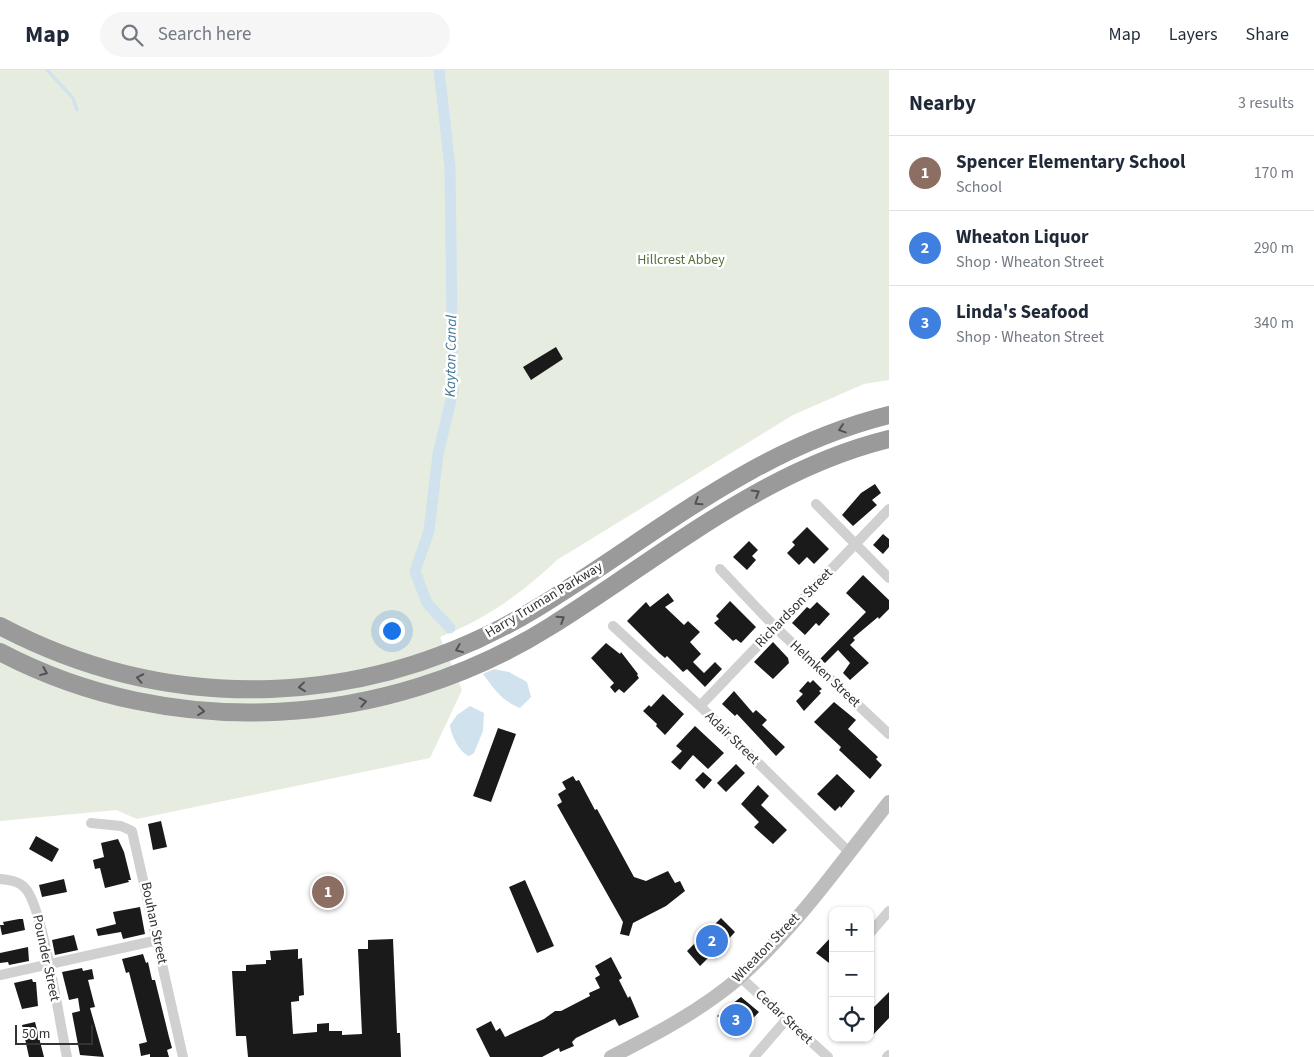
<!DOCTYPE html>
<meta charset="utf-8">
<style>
body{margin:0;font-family:"Source Sans 3",sans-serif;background:#f6f6f7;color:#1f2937}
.controls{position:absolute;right:15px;bottom:15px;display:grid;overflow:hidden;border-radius:10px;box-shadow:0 1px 4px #0004}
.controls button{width:45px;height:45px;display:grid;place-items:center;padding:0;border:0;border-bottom:1px solid #e0e1e3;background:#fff;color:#1f2937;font:25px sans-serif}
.scale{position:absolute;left:15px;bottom:12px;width:78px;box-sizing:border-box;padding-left:5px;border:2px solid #333;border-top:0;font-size:14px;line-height:18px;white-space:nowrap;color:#333;-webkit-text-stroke:4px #fff;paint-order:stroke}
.you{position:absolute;left:391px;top:560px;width:18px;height:18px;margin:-12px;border:4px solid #fff;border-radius:50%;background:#1a73e8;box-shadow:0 0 0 8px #1a73e833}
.badge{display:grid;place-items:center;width:32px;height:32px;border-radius:50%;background:#e63946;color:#fff;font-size:16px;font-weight:700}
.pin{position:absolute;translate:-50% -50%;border:2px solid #fff;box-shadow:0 1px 5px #0006}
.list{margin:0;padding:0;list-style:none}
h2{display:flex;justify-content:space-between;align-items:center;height:65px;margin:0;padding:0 20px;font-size:21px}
h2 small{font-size:16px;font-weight:400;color:#747a83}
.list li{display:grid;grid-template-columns:32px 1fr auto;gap:15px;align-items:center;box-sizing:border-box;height:75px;padding:0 20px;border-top:1px solid #e0e1e3}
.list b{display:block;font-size:19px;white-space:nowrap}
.list p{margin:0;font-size:16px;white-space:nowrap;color:#747a83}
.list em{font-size:16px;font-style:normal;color:#747a83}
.icon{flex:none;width:28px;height:28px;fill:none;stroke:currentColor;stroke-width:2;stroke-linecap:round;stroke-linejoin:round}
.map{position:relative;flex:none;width:889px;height:987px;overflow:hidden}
header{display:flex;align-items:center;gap:30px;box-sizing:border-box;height:70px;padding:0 25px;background:#fff;border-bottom:1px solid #e0e1e3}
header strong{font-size:24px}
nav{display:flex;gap:28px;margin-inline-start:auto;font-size:18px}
.search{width:350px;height:45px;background:#f6f6f7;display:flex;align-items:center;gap:12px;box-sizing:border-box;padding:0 18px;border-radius:28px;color:#747a83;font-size:19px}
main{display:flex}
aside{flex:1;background:#fff}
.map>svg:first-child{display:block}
.green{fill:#e6ecdf}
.water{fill:#cfe2ee}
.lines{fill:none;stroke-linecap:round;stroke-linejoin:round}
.stream{stroke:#cfe2ee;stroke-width:3}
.canal{stroke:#cfe2ee;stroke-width:11}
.building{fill:#1a1a1a}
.street{stroke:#d0d0d0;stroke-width:10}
.secondary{stroke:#bdbdbd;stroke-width:14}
.highway{stroke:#9a9a9a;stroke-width:18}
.oneway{stroke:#525252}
.labels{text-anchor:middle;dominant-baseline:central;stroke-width:5;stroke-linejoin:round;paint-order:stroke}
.park-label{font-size:14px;fill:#56703f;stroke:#fff}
.street-label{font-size:14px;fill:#333;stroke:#fff}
.water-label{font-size:15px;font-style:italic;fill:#3f7597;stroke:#fff}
</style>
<header>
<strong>Map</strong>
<div class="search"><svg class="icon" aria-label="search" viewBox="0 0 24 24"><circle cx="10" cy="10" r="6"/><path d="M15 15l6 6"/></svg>Search here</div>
<nav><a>Map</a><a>Layers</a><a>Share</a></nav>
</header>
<main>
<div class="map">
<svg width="889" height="987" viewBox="0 0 889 987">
<rect width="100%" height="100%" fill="#fff"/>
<path class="green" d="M 0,0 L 889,0 L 889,310 L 864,314 L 793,345 L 557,490 C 522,523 485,550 440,567 L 462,620 L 430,688 L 137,749 L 116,740 L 0,751 Z"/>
<path class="water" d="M 494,599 L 509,602 L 527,612 L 531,627 L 520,638 C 502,631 494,619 483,604 Z
M 470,636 L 484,643 L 483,661 L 474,683 L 469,686 C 459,682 451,665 450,655 L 457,645 Z"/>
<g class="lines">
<path class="stream" d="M 47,0 L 73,28 L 77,40"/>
<path class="canal" d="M 439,0 L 450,98 L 453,322 L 438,384 L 429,461 L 415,501 L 427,533 L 450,558"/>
</g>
<path class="building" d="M 556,277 L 563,289 L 531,310 L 523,297 Z
M 875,414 L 881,423 L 872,430 L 877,435 L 853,456 L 842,445 L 861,423 Z
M 807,457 L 829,479 L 814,494 L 807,487 L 799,495 L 787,483 L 795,475 L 792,472 Z
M 883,464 L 889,469 L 889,477 L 883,484 L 873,475 Z
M 749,471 L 758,480 L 752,486 L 756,490 L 747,500 L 733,487 Z
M 863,505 L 889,530 L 889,539 L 879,549 L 878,547 L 853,568 L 855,570 L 850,575 L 869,593 L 850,610 L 843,603 L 850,593 L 838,580 L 825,593 L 820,589 L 866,542 L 846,523 Z
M 668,523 L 674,531 L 665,537 L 684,555 L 688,551 L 700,562 L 690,572 L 701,584 L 693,592 L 704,603 L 715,592 L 722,599 L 705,617 L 687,599 L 683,602 L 667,586 L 665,588 L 659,583 L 627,551 L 646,532 L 650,537 Z
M 730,531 L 756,557 L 741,573 L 736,569 L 733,571 L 714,553 L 719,549 L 716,546 Z
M 817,532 L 830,544 L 819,556 L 816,553 L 805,565 L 792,553 L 807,537 L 810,539 Z
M 773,572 L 788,588 L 789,593 L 773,609 L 754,592 Z
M 606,573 L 620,584 L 621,582 L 638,604 L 637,605 L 639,608 L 624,623 L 619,619 L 615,623 L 610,617 L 614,613 L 591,588 Z
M 813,610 L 822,619 L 819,621 L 821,623 L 804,641 L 796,631 L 803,624 L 799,621 L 808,611 L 810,613 Z
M 734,621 L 753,643 L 756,640 L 767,650 L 762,655 L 785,677 L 776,686 L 737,644 L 735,646 L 722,634 Z
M 663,624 L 684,644 L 665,665 L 656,656 L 657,654 L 643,641 L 649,635 L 651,637 Z
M 834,632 L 856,650 L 848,659 L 878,687 L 876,689 L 882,695 L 870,709 L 839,680 L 841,677 L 814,652 Z
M 695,656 L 724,683 L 708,699 L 693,685 L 680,700 L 671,692 L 682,681 L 676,676 Z
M 498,658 L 516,664 L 491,732 L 473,726 Z
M 736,694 L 745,703 L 726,722 L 717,713 Z
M 703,702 L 712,710 L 704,719 L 695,710 Z
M 837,704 L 855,721 L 841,738 L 840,736 L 835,741 L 817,724 Z
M 573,706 L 576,711 L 579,710 L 595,740 L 597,739 L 634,807 L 646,811 L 668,801 L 675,813 L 680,811 L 685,821 L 666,836 L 633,853 L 629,866 L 620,864 L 623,852 L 557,735 L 562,732 L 558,724 L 566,719 L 562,712 Z
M 758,715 L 769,726 L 761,735 L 787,760 L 773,774 L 754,757 L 759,752 L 741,734 Z
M 161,751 L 167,777 L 153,780 L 148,754 Z
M 36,766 L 59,779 L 52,792 L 29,779 Z
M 118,769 L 124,782 L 131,810 L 128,810 L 129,812 L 105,818 L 100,798 L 95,799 L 93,790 L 104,787 L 101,773 Z
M 64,809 L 67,822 L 42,827 L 39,815 Z
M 525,810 L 554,876 L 537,883 L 509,817 Z
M 140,837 L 145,864 L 123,869 L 121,862 L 98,866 L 96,859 L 116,854 L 113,842 Z
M 721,848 L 735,862 L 724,874 L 727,877 L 716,889 L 711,885 L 700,896 L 687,881 L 700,868 L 697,865 L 706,857 L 709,860 Z
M 19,849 L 23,849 L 25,860 L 2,865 L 0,855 L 4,855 L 3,852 Z
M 74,865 L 78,880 L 55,885 L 52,870 Z
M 833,865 L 833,896 L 816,883 Z
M 393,869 L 397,963 L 400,963 L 401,987 L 248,987 L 246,966 L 236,966 L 232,901 L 246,901 L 246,895 L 266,894 L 266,890 L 271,890 L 270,881 L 298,879 L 298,889 L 302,888 L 304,925 L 299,926 L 299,931 L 291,932 L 293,964 L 317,962 L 317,954 L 329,953 L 329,961 L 342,961 L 342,965 L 362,964 L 358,879 L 368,879 L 368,870 Z
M 28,877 L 29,891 L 9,895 L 8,892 L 0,893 L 0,883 Z
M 143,884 L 146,893 L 148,892 L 152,910 L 155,910 L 169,967 L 172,978 L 167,980 L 169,987 L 150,987 L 150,984 L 141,986 L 139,974 L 147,972 L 129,902 L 126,903 L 122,889 Z
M 611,887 L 622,908 L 619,910 L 628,928 L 630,926 L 639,947 L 619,956 L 615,949 L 576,968 L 572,972 L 574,976 L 560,982 L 559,978 L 542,987 L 490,987 L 476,959 L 491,951 L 496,961 L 500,958 L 505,967 L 544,949 L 555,941 L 561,941 L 590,926 L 589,923 L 600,918 L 595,908 L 600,905 L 595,896 Z
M 82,898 L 83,901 L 92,899 L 94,909 L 88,910 L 95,937 L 90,938 L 104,987 L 80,985 L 72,943 L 80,941 L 78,928 L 69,930 L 62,902 Z
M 32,909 L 33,912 L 36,912 L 38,936 L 22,939 L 14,913 Z
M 889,922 L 889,948 L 870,968 L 870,941 Z
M 741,927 L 759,942 L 737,965 L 717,946 Z
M 35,952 L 44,987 L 29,987 L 22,955 Z"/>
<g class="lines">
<path class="street" d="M 816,434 L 889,508
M 720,499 L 775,557 L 889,664
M 613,556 L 700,636 L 849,782
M 700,636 L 889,439
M 91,753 L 121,756 L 132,761 L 183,987
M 0,809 C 9,810 19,811 25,818 C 43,836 60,956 67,987
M 871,862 L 889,841
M 0,905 L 158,870
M 740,907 L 828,987
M 754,987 L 786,950
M 887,987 L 889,985"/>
<path class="secondary" d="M 611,987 C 656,964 702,940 740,907 C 797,856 842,791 889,732"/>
<path class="highway" d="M 0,556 C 173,647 370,639 537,538 C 655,466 752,379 889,345
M 0,582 C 173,673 387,659 551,556 C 660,488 762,400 889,369"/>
</g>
<defs><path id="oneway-chevron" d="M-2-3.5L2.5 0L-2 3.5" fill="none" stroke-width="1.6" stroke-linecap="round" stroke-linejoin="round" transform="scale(1.25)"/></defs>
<g class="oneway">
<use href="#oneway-chevron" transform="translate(842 359) rotate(162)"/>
<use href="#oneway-chevron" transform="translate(756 423) rotate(-30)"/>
<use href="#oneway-chevron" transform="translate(698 432) rotate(147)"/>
<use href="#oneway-chevron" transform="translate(561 549) rotate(-33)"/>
<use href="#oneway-chevron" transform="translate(459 579) rotate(158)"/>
<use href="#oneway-chevron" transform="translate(44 602) rotate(22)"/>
<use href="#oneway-chevron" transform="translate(140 608) rotate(-168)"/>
<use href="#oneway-chevron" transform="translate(302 617) rotate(174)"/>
<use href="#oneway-chevron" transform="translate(363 632) rotate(-11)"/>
<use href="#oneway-chevron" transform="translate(201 641) rotate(6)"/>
</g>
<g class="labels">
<g class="park-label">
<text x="681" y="190">Hillcrest Abbey</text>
</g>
<g class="street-label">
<text transform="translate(544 530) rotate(-31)">Harry Truman Parkway</text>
<text transform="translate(794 538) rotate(-46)">Richardson Street</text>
<text transform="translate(825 604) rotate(43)">Helmken Street</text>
<text transform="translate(732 668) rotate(44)">Adair Street</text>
<text transform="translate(154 853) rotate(78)">Bouhan Street</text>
<text transform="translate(766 878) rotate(-46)">Wheaton Street</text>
<text transform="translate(46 888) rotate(78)">Pounder Street</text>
<text transform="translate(784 947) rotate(43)">Cedar Street</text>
</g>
<g class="water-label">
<text transform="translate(451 286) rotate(-89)">Kayton Canal</text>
</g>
</g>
</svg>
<div class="controls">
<button>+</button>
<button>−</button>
<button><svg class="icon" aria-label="locate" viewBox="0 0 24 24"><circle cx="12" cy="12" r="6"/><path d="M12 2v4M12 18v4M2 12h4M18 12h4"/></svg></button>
</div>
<div class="scale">50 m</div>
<div class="you"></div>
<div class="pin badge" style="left:328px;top:822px;background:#8d6e63">1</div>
<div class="pin badge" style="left:712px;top:871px;background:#3f7fe0">2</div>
<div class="pin badge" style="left:736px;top:950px;background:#3f7fe0">3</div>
</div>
<aside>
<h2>Nearby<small>3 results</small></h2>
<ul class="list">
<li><span class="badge" style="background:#8d6e63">1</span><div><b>Spencer Elementary School</b><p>School</p></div><em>170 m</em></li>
<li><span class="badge" style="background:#3f7fe0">2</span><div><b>Wheaton Liquor</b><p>Shop · Wheaton Street</p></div><em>290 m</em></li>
<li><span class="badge" style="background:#3f7fe0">3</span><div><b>Linda's Seafood</b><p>Shop · Wheaton Street</p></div><em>340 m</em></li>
</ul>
</aside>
</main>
